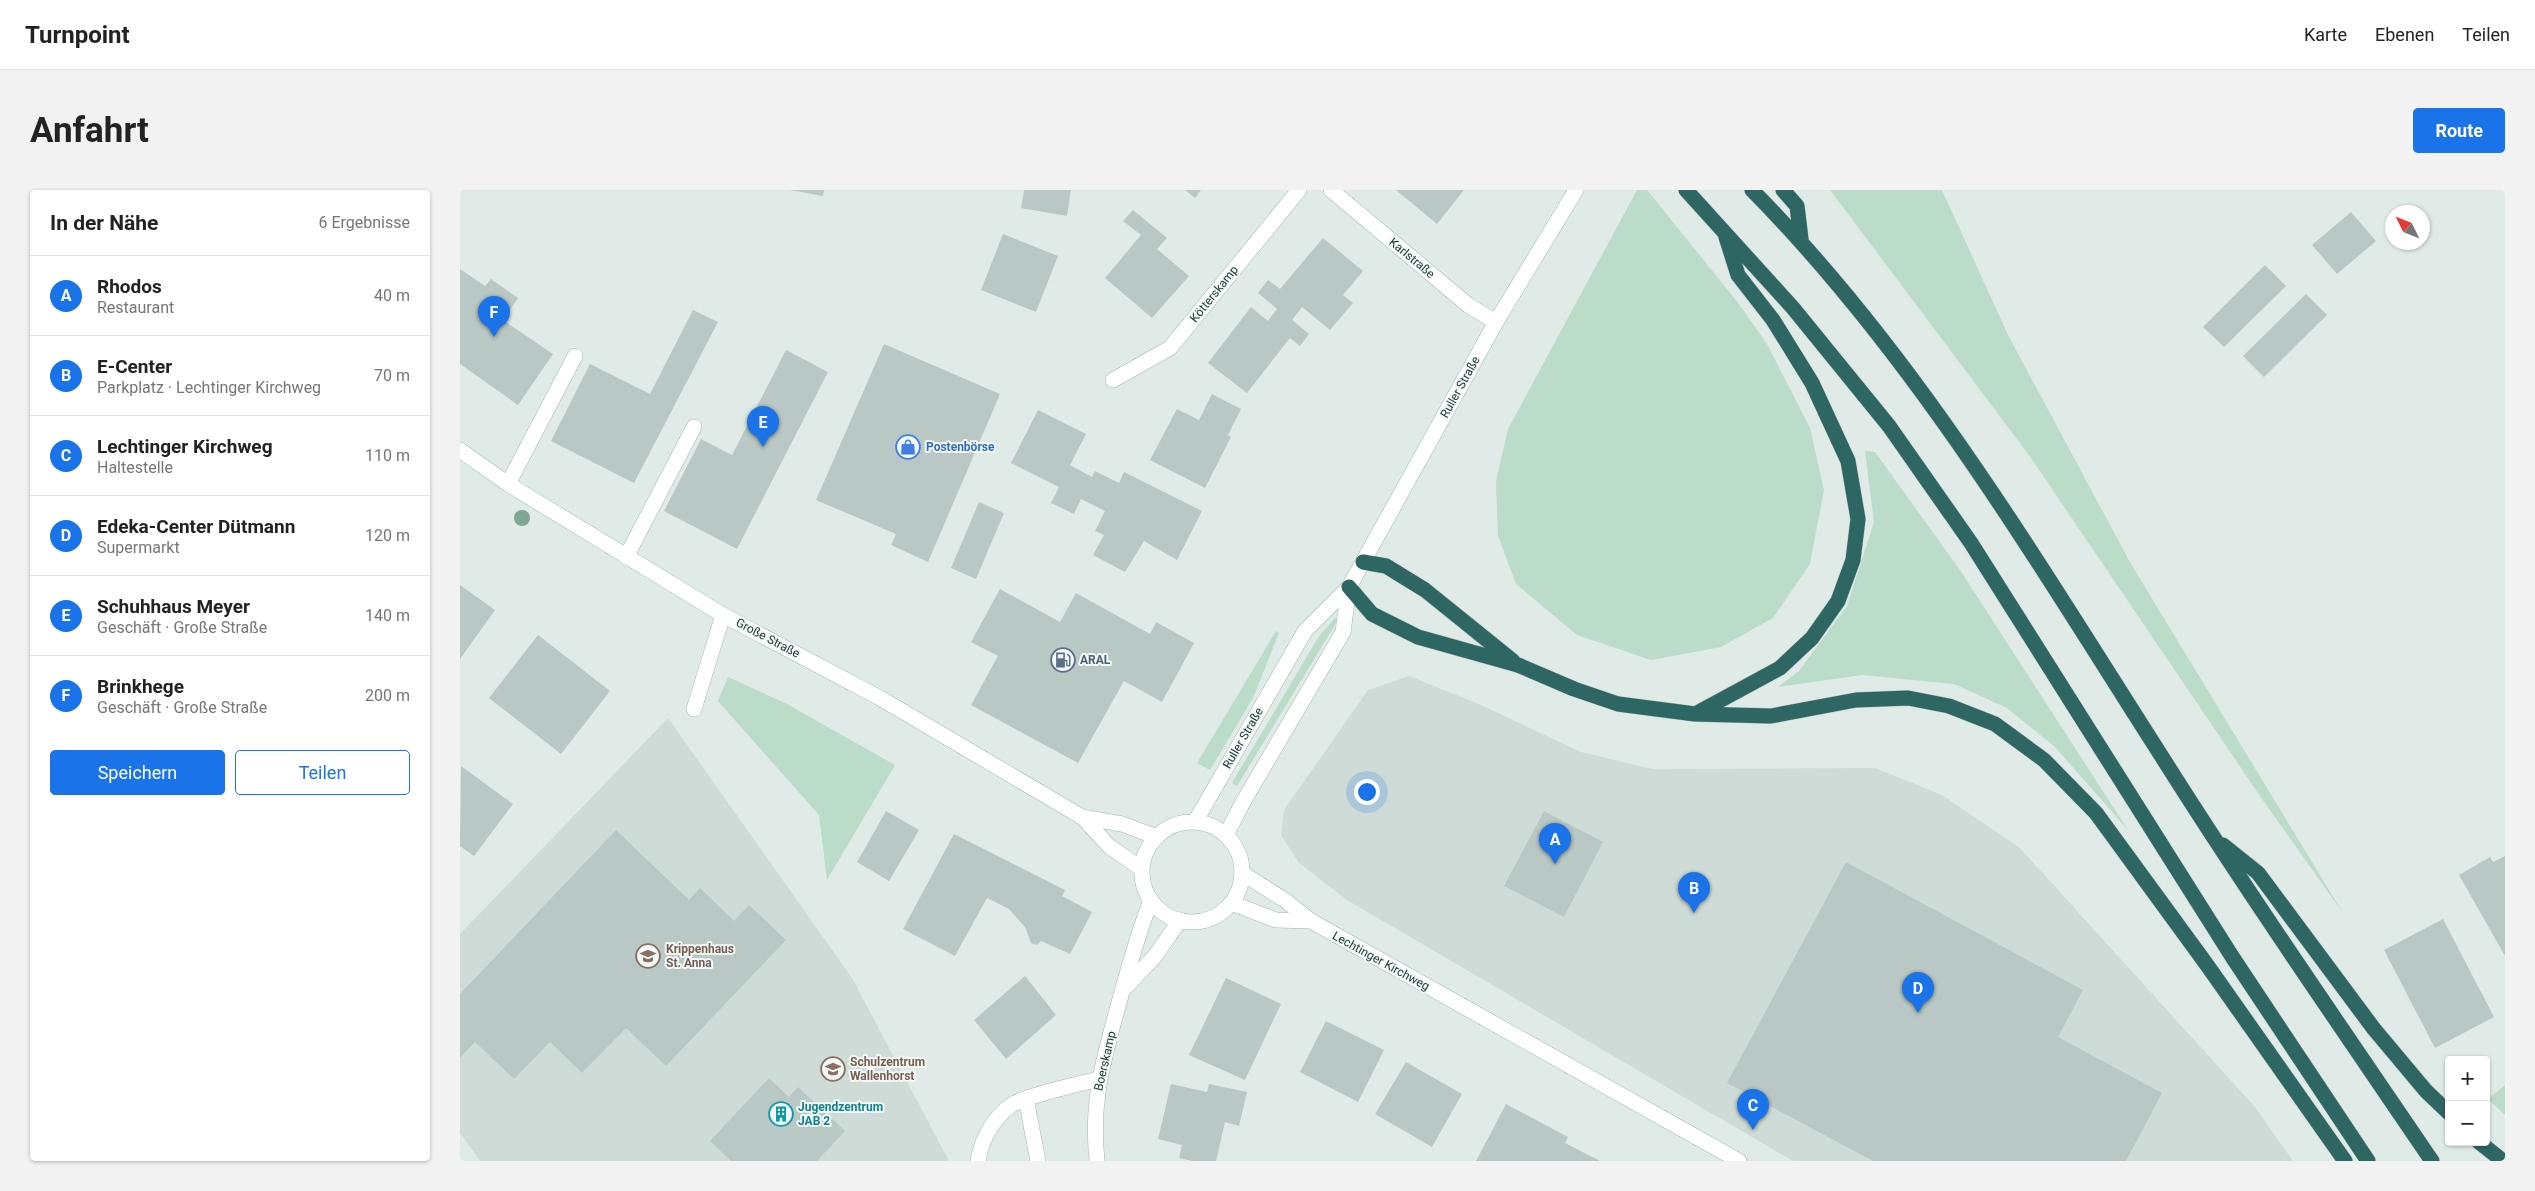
<!DOCTYPE html>
<html lang="de">
<meta charset="utf-8">
<style>
body{margin:0;font-family:Roboto,sans-serif;background:#f2f2f2;color:#222}
.controls{position:absolute;right:15px;bottom:15px;display:grid;overflow:hidden;border-radius:5px;box-shadow:0 1px 4px #0004}
.controls button{width:45px;height:45px;display:grid;place-items:center;padding:0;border:0;border-bottom:1px solid #e0e0e0;background:#fff;color:#222;font:25px sans-serif}
.compass{position:absolute;left:1925px;top:15px;width:45px;height:45px;border-radius:50%;background:#fff;box-shadow:0 1px 4px #0004;rotate:313deg}
.you{position:absolute;left:906px;top:601px;width:18px;height:18px;margin:-12px;border:4px solid #fff;border-radius:50%;background:#1a73e8;box-shadow:0 0 0 8px #1a73e833}
.badge{display:grid;place-items:center;width:32px;height:32px;border-radius:50%;background:#1a73e8;color:#fff;font-size:16px;font-weight:700}
.pin{position:absolute;translate:-50% -41px;filter:drop-shadow(0 1px 2px #0008)}
.pin::after{content:'';position:absolute;top:26px;width:18px;height:15px;background:inherit;clip-path:polygon(0 0,100% 0,50% 100%)}
.list{margin:0;padding:0;list-style:none}
h2{display:flex;justify-content:space-between;align-items:center;height:65px;margin:0;padding:0 20px;font-size:21px}
h2 small{font-size:16px;font-weight:400;color:#767676}
.list li{display:grid;grid-template-columns:32px 1fr auto;gap:15px;align-items:center;box-sizing:border-box;height:80px;padding:0 20px;border-top:1px solid #e0e0e0}
.list b{display:block;font-size:19px;white-space:nowrap}
.list p{margin:0;font-size:16px;white-space:nowrap;color:#767676}
.list em{font-size:16px;font-style:normal;color:#767676}
.actions{display:flex;gap:10px;padding:15px 20px}
.actions a{flex:1;padding:11px 0;border:1px solid #1a73e8;border-radius:5px;text-align:center;font-size:18px;color:#1a73e8}
.actions .main{background:#1a73e8;color:#fff}
.map{position:relative;flex:none;width:2045px;height:971px;overflow:hidden;border-radius:5px}
header{display:flex;align-items:center;gap:30px;box-sizing:border-box;height:70px;padding:0 25px;background:#fff;border-bottom:1px solid #e0e0e0}
header strong{font-size:24px}
nav{display:flex;gap:28px;margin-inline-start:auto;font-size:18px}
.intro{display:flex;align-items:center;justify-content:space-between;box-sizing:border-box;height:120px;padding:0 30px}
h1{margin:0;font-size:35px}
.button{padding:12px 22px;border-radius:5px;background:#1a73e8;color:#fff;font-size:18px;font-weight:700}
main{display:flex;gap:30px;padding:0 30px}
aside{flex:1;background:#fff;border-radius:5px;box-shadow:0 1px 4px #0004}
.map>svg:first-child{display:block}
.built{fill:#cfdbd7}
.green{fill:#badcc8}
.building{fill:#b9c8c4}
.lines{fill:none;stroke-linecap:round;stroke-linejoin:round}
.lane-casing{stroke:#a3b3b0;stroke-width:16}
.street-casing{stroke:#a3b3b0;stroke-width:16}
.secondary-casing{stroke:#a0b6b1;stroke-width:16}
.highway-casing{stroke:#c1c8c7;stroke-width:16}
.lane{stroke:#fff;stroke-width:15}
.street{stroke:#fff;stroke-width:15}
.secondary{stroke:#fff;stroke-width:15}
.highway{stroke:#2e6663;stroke-width:15}
.tree{fill:#7ea795}
.labels{text-anchor:middle;dominant-baseline:central;stroke-width:4;stroke-linejoin:round;paint-order:stroke}
.street-label{font-size:12px;fill:#223b38;stroke:#f1f8f5}
.shop-label{font-size:12px;font-weight:bold;fill:#366cbe;stroke:#f1f8f5;text-anchor:start}
.service-label{font-size:12px;font-weight:bold;fill:#4e5e75;stroke:#f1f8f5;text-anchor:start}
.education-label{font-size:12px;font-weight:bold;fill:#785e54;stroke:#f1f8f5;text-anchor:start}
.culture-label{font-size:12px;font-weight:bold;fill:#0d838f;stroke:#f1f8f5;text-anchor:start}
</style>
<header>
<strong>Turnpoint</strong>
<nav><a>Karte</a><a>Ebenen</a><a>Teilen</a></nav>
</header>
<div class="intro"><h1>Anfahrt</h1><a class="button">Route</a></div>
<main>
<aside>
<h2>In der Nähe<small>6 Ergebnisse</small></h2>
<ul class="list">
<li><span class="badge">A</span><div><b>Rhodos</b><p>Restaurant</p></div><em>40 m</em></li>
<li><span class="badge">B</span><div><b>E-Center</b><p>Parkplatz · Lechtinger Kirchweg</p></div><em>70 m</em></li>
<li><span class="badge">C</span><div><b>Lechtinger Kirchweg</b><p>Haltestelle</p></div><em>110 m</em></li>
<li><span class="badge">D</span><div><b>Edeka-Center Dütmann</b><p>Supermarkt</p></div><em>120 m</em></li>
<li><span class="badge">E</span><div><b>Schuhhaus Meyer</b><p>Geschäft · Große Straße</p></div><em>140 m</em></li>
<li><span class="badge">F</span><div><b>Brinkhege</b><p>Geschäft · Große Straße</p></div><em>200 m</em></li>
</ul>
<div class="actions"><a class="main">Speichern</a><a>Teilen</a></div>
</aside>
<div class="map">
<svg width="2045" height="971" viewBox="0 0 2045 971">
<rect width="100%" height="100%" fill="#e0ebe8"/>
<path class="built" d="M 949,486 L 1021,515 L 1121,562 L 1192,579 L 1415,578 L 1482,605 L 1560,658 L 1795,917 L 1833,971 L 1333,971 L 887,710 L 839,673 L 821,645 L 824,620 L 908,500 Z
M 208,528 L 392,788 L 489,971 L 20,971 L 0,943 L 0,744 Z"/>
<path class="green" d="M 1177,0 L 1187,0 L 1196,11 L 1279,114 L 1307,154 L 1350,238 L 1364,300 L 1350,374 L 1313,428 L 1261,457 L 1191,470 L 1117,445 L 1056,394 L 1038,346 L 1036,291 L 1048,239 Z
M 1370,0 L 1482,0 L 1548,145 L 1671,374 L 1883,723 L 1800,606 L 1571,268 Z
M 1405,261 L 1415,262 L 1500,380 L 1668,640 L 1595,557 L 1547,518 L 1494,494 L 1402,485 L 1318,497 L 1339,481 L 1387,416 L 1414,332 Z
M 875,428 L 878,430 L 777,596 L 772,593 L 859,446 Z
M 816,441 L 819,443 L 793,508 L 750,580 L 737,573 Z
M 268,487 L 327,514 L 435,575 L 367,690 L 359,625 L 258,511 Z
M 2045,895 L 2045,925 L 2028,909 Z"/>
<path class="building" d="M 330,0 L 364,0 L 363,6 Z
M 564,0 L 611,0 L 607,26 L 561,18 Z
M 725,0 L 741,0 L 735,8 Z
M 936,0 L 1004,0 L 977,34 Z
M 673,20 L 707,48 L 697,59 L 729,86 L 692,128 L 645,88 L 681,45 L 663,31 Z
M 1891,22 L 1916,51 L 1877,84 L 1852,55 Z
M 543,44 L 598,66 L 576,122 L 521,100 Z
M 863,48 L 903,81 L 883,105 L 893,113 L 870,140 L 842,117 L 832,130 L 849,144 L 840,156 L 830,148 L 787,203 L 748,173 L 791,117 L 808,131 L 817,119 L 798,103 L 808,90 L 820,99 Z
M 1805,75 L 1826,96 L 1764,157 L 1743,137 Z
M 0,79 L 25,96 L 31,89 L 58,108 L 43,130 L 93,164 L 58,215 L 0,174 Z
M 1846,104 L 1867,125 L 1804,187 L 1783,166 Z
M 233,120 L 258,132 L 174,293 L 91,251 L 130,174 L 190,204 Z
M 424,154 L 540,204 L 468,372 L 431,355 L 436,344 L 356,310 Z
M 326,160 L 368,182 L 277,359 L 204,321 L 241,249 L 272,265 Z
M 752,204 L 781,219 L 768,245 L 771,247 L 745,298 L 690,270 L 717,219 L 739,230 Z
M 578,220 L 626,244 L 610,275 L 632,287 L 635,281 L 659,293 L 664,282 L 742,321 L 717,370 L 684,351 L 665,382 L 633,365 L 644,345 L 635,341 L 645,321 L 621,309 L 614,324 L 591,313 L 599,297 L 551,273 Z
M 519,312 L 544,323 L 516,389 L 491,378 Z
M 0,395 L 35,420 L 0,469 Z
M 540,399 L 600,432 L 616,403 L 690,444 L 696,432 L 734,453 L 702,512 L 664,491 L 618,573 L 511,515 L 538,466 L 511,452 Z
M 78,445 L 150,501 L 101,564 L 29,508 Z
M 1,576 L 53,614 L 14,666 L 0,656 Z
M 426,621 L 459,640 L 429,691 L 397,672 Z
M 1084,621 L 1143,652 L 1104,727 L 1044,696 Z
M 156,640 L 229,710 L 240,698 L 274,731 L 289,715 L 326,750 L 206,876 L 166,838 L 122,883 L 90,852 L 54,889 L 15,852 L 0,868 L 0,804 Z
M 494,644 L 605,700 L 602,706 L 632,722 L 610,764 L 581,751 L 577,755 L 571,753 L 565,737 L 549,719 L 527,708 L 495,766 L 443,739 Z
M 2045,666 L 2045,766 L 1999,685 L 2030,667 L 2033,672 Z
M 1386,672 L 1623,800 L 1598,847 L 1702,903 L 1666,971 L 1413,971 L 1267,893 Z
M 1983,729 L 2034,827 L 1975,858 L 1924,760 Z
M 565,786 L 596,825 L 546,869 L 514,830 Z
M 766,788 L 821,814 L 785,890 L 729,865 Z
M 866,831 L 924,860 L 898,912 L 840,882 Z
M 946,872 L 1002,904 L 972,957 L 915,924 Z
M 309,888 L 329,907 L 338,897 L 385,941 L 357,971 L 271,971 L 250,951 Z
M 711,894 L 747,902 L 749,894 L 787,902 L 779,936 L 765,932 L 756,971 L 732,971 L 719,968 L 722,955 L 698,949 Z
M 1046,914 L 1108,947 L 1105,953 L 1140,971 L 1016,971 Z"/>
<g class="lines">
<g class="lane-casing">
<path id="lane" d="M 48,294 L 115,166
M 166,367 L 234,237
M 234,519 L 263,425
M 566,909 L 578,971
M 518,971 C 521,950 533,929 550,916 C 563,906 620,894 638,889"/>
</g>
<g class="street-casing">
<path id="street" d="M 871,0 L 1008,115 L 1036,132
M 653,190 L 710,158 L 839,0
M 782,683 L 826,711 L 851,731 L 1279,971
M 771,713 L 816,730 L 851,731
M 663,800 L 695,766 L 720,730
M 637,971 C 631,913 642,875 657,820 C 667,783 677,746 691,710"/>
</g>
<g class="secondary-casing">
<path id="secondary" d="M 0,260 L 48,294 L 263,425 L 420,508 L 622,627 L 650,657 L 682,679
M 622,627 L 662,634 L 697,647
M 735,632 L 845,441 L 889,397 L 1036,132 L 1116,0
M682 682a50 50 0 1 1 100 0a50 50 0 1 1-100 0Z
M 766,645 L 783,612 L 883,442 L 889,397"/>
</g>
<g class="highway-casing">
<path id="highway" d="M 1226,0 L 1333,118 L 1429,236 L 1511,353 L 1773,768 L 1908,971
M 1292,0 C 1454,164 1573,365 1697,559 C 1785,699 1879,834 1972,971
M 1323,0 L 1337,16 L 1341,49
M 903,372 L 926,376 L 965,400 L 1053,471
M 889,397 L 912,424 L 958,447 L 1058,475 L 1114,499 L 1158,514 L 1235,524 L 1311,526 L 1396,510 L 1448,508 L 1489,516 L 1535,534 L 1584,570 L 1636,623 L 1747,775 L 1885,971
M 1237,523 L 1320,478 L 1352,448 L 1378,411 L 1393,370 L 1398,329 L 1388,271 L 1352,193 L 1313,130 L 1278,85 L 1266,47
M 1763,655 L 1798,683 L 1914,839 L 1966,901 L 1989,923
M 2019,952 L 2043,971"/>
</g>
<use href="#lane" class="lane"/>
<use href="#street" class="street"/>
<use href="#secondary" class="secondary"/>
<use href="#highway" class="highway"/>
</g>
<circle class="tree" cx="62" cy="328" r="8"/>
<defs>
<g id="shop-ring" transform="scale(1.25)"><circle r="9.5" fill="#f1f8f5" stroke="#3f7fe0" stroke-width="1.5"/><path d="M-5-2.5h2.3a2.7 3.5 0 0 1 5.4 0H5L5.5 6h-11ZM-1.5-2.5h3a1.5 2.3 0 0 0-3 0Z" fill="#3f7fe0"/></g>
<g id="fuel-ring" transform="scale(1.25)"><circle r="9.5" fill="#f1f8f5" stroke="#5c6f8a" stroke-width="1.5"/><path d="M-5.5-6h7V0h2V4h1.3V-2.5L3-4.5l.8-.8L6-3V5H2.5V1h-1V6h-7ZM-4.2-4.7v3.2H.2V-4.7Z" fill="#5c6f8a"/></g>
<g id="school-ring" transform="scale(1.25)"><circle r="9.5" fill="#f1f8f5" stroke="#8d6e63" stroke-width="1.5"/><path d="M0-5L7-2L0 1L-7-2ZM-4 1L0 2.5L4 1V4Q0 6-4 4Z" fill="#8d6e63"/></g>
<g id="building-ring" transform="scale(1.25)"><circle r="9.5" fill="#f1f8f5" stroke="#0f9aa8" stroke-width="1.5"/><path d="M-4-6H4V6H1V3H-1V6H-4ZM-2.5-4.3h1.7v1.8h-1.7ZM.8-4.3h1.7v1.8H.8ZM-2.5-1h1.7V.8h-1.7ZM.8-1h1.7V.8H.8Z" fill="#0f9aa8"/></g>
</defs>
<g fill-rule="evenodd">
<use href="#shop-ring" x="448" y="257"/>
<use href="#fuel-ring" x="603" y="470"/>
<use href="#school-ring" x="188" y="766"/>
<use href="#school-ring" x="373" y="879"/>
<use href="#building-ring" x="321" y="924"/>
</g>
<g class="labels">
<g class="street-label">
<text transform="translate(952 68) rotate(40)">Karlstraße</text>
<text transform="translate(754 104) rotate(-51)">Kötterskamp</text>
<text transform="translate(1000 197) rotate(-61)">Ruller Straße</text>
<text transform="translate(308 448) rotate(28)">Große Straße</text>
<text transform="translate(783 548) rotate(-60)">Ruller Straße</text>
<text transform="translate(921 771) rotate(29)">Lechtinger Kirchweg</text>
<text transform="translate(645 871) rotate(-77)">Boerskamp</text>
</g>
<g class="shop-label">
<text x="466" y="257">Postenbörse</text>
</g>
<g class="service-label">
<text x="620" y="470">ARAL</text>
</g>
<g class="education-label">
<text x="206" y="759">Krippenhaus<tspan x="206" dy="14">St. Anna</tspan></text>
<text x="390" y="872">Schulzentrum<tspan x="390" dy="14">Wallenhorst</tspan></text>
</g>
<g class="culture-label">
<text x="338" y="917">Jugendzentrum<tspan x="338" dy="14">JAB 2</tspan></text>
</g>
</g>
</svg>
<div class="controls">
<button>+</button>
<button>−</button>
</div>
<svg class="compass" viewBox="-18 -18 36 36"><path d="M0-13l5 13h-10z" fill="#e53935"/><path d="M0 13l5-13h-10z" fill="#767676"/></svg>
<div class="you"></div>
<div class="pin badge" style="left:1095px;top:674px">A</div>
<div class="pin badge" style="left:1234px;top:723px">B</div>
<div class="pin badge" style="left:1293px;top:940px">C</div>
<div class="pin badge" style="left:1458px;top:823px">D</div>
<div class="pin badge" style="left:303px;top:257px">E</div>
<div class="pin badge" style="left:34px;top:147px">F</div>
</div>
</main>
